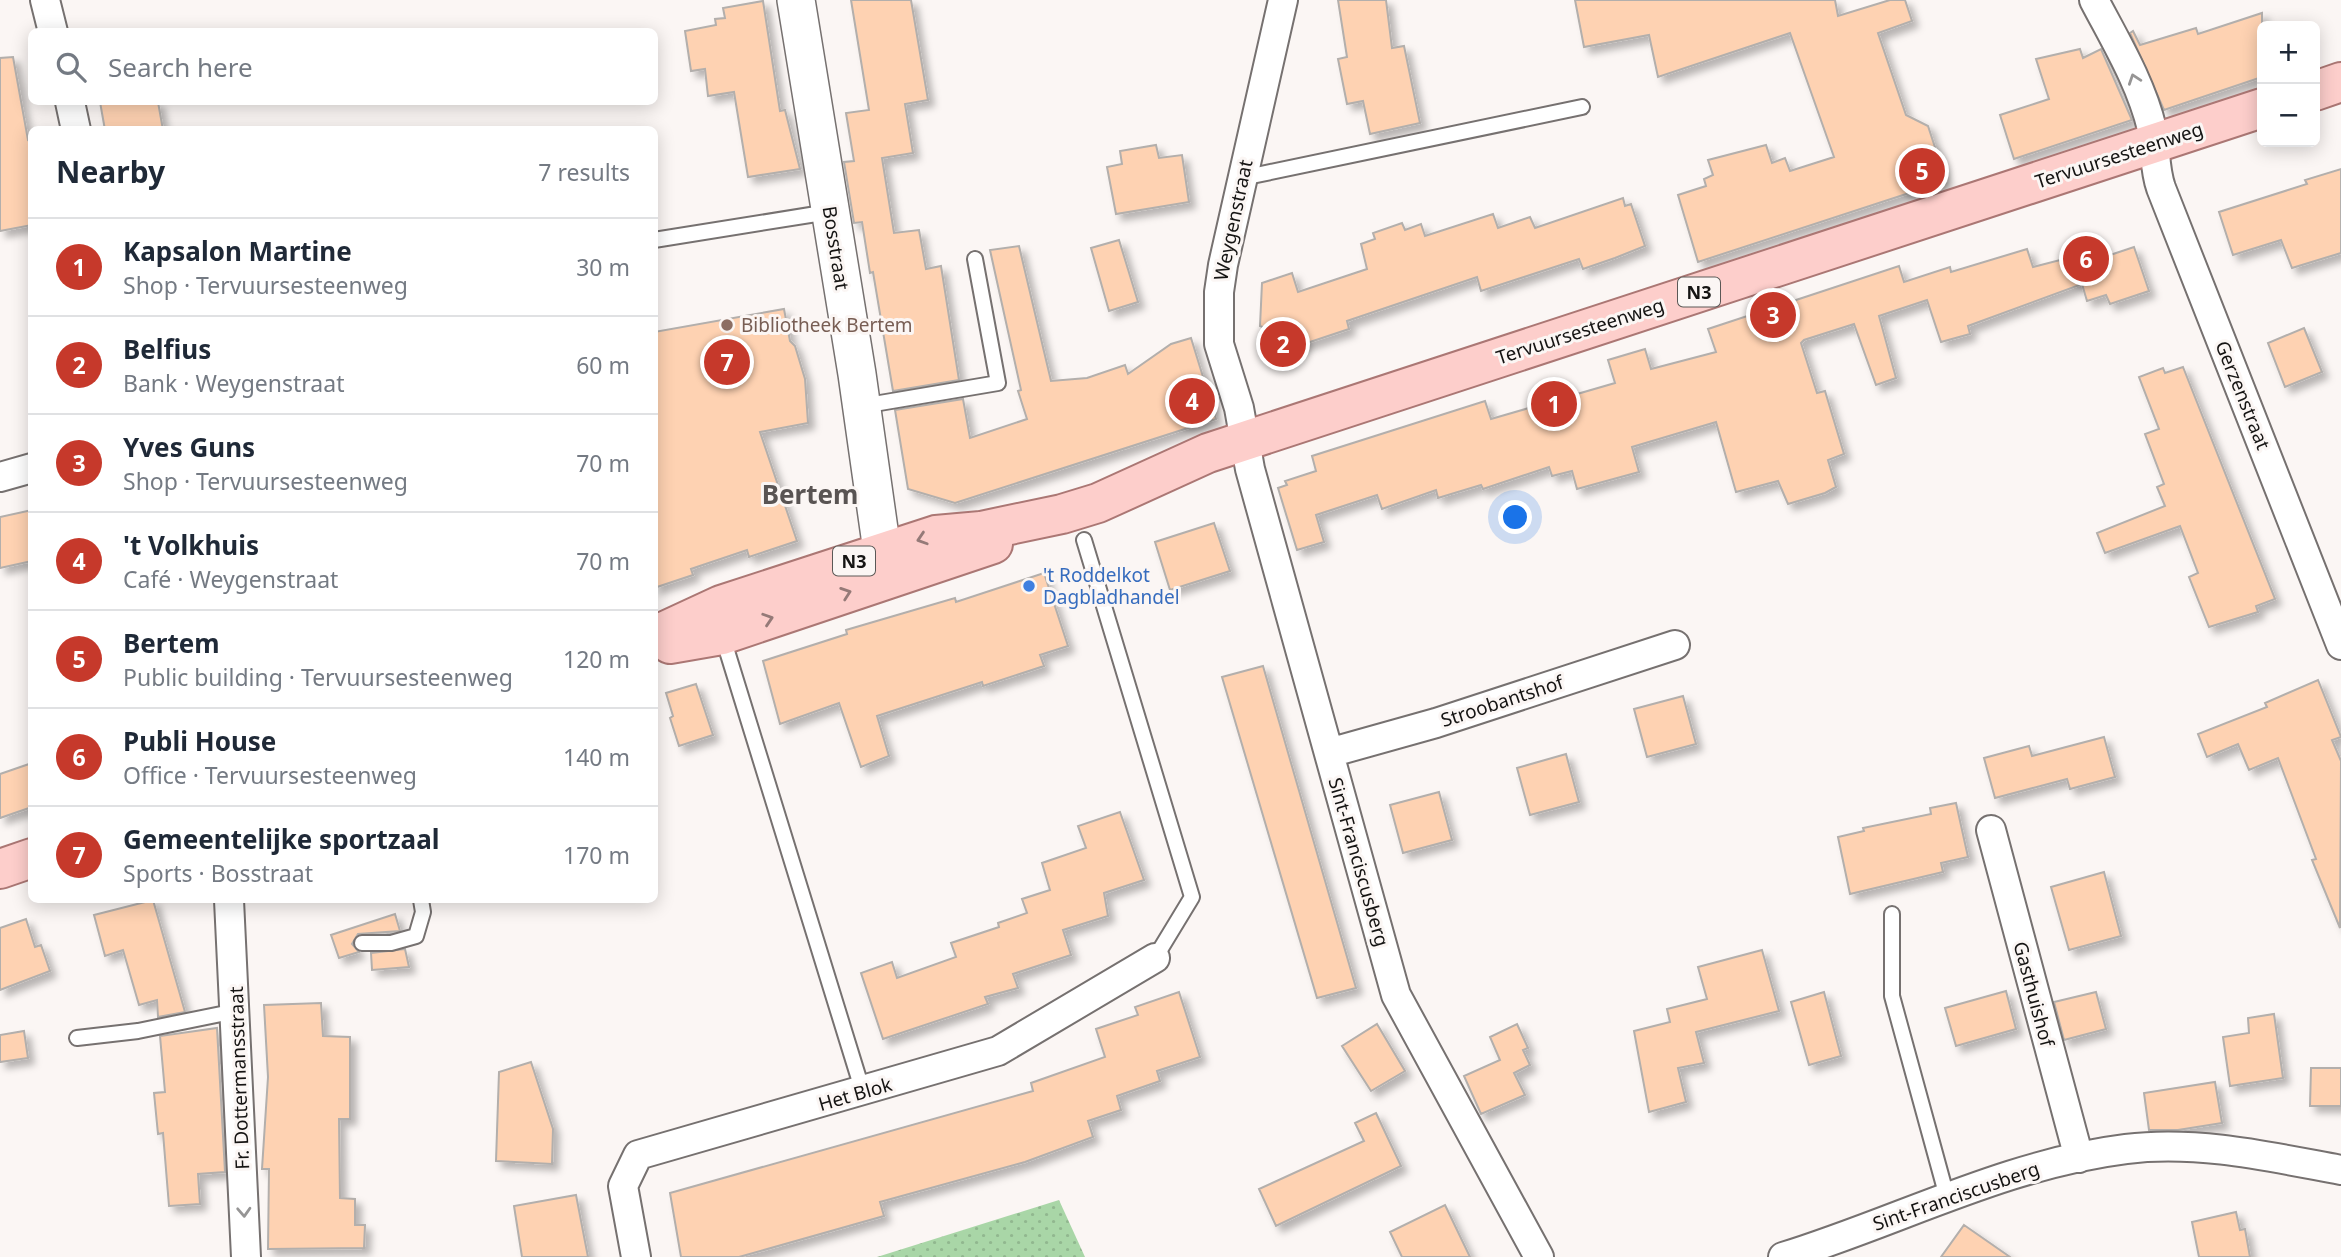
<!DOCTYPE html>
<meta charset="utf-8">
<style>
body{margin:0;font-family:"Noto Sans",sans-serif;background:#f6f6f7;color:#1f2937}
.controls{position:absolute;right:21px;top:21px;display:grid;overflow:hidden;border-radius:10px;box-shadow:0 4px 18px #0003}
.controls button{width:63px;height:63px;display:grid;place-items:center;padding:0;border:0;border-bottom:2px solid #e0e1e3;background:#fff;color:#1f2937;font:35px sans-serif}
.you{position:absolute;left:1516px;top:518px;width:24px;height:24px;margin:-18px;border:5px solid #fff;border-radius:50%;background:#1a73e8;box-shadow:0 0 0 10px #1a73e833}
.badge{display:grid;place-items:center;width:46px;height:46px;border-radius:50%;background:#c6392b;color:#fff;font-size:23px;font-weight:700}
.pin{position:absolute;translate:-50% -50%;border:4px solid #fff;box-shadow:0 2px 7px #0006}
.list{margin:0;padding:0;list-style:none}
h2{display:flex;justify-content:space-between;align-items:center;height:91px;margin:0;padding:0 28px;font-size:30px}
h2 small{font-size:23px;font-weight:400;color:#747a83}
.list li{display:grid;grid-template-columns:46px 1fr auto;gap:21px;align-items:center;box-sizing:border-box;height:98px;padding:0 28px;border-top:2px solid #e0e1e3}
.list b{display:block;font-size:26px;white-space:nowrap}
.list p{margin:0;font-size:23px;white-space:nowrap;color:#747a83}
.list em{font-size:23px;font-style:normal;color:#747a83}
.icon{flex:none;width:38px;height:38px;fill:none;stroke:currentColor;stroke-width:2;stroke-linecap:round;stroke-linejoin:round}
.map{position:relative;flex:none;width:2341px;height:1257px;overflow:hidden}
.search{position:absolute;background:#fff;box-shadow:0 4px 18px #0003;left:28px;top:28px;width:630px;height:77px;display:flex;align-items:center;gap:18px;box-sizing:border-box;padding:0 24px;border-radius:10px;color:#747a83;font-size:26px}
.panel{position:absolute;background:#fff;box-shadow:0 4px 18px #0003;left:28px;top:126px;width:630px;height:777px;border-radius:10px}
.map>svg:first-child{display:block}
.grass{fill:url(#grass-dots)}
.building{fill:#fed2b2;stroke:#b3afac;stroke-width:2;filter:url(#shadow)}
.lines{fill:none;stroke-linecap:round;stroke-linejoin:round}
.service-casing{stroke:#767170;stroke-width:18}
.minor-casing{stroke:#767170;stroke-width:32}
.tertiary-casing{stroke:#767170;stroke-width:40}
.primary-casing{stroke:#ab7774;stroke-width:42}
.service{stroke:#fff;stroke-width:14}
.minor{stroke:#fff;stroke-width:28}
.tertiary{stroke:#fff;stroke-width:37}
.primary{stroke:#fdcecb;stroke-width:38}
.oneway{stroke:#969595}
.oneway2{stroke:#957a78}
.education-dot{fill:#8d6e63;stroke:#fbf6f4;stroke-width:2.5}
.shop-dot{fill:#3f7fe0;stroke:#fbf6f4;stroke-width:2.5}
.labels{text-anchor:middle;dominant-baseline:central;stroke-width:6;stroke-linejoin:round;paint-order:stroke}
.shield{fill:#fbf6f4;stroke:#5a5856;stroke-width:2}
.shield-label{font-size:18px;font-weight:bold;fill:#151413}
.street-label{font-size:19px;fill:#151413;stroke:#fbf6f4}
.education-label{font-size:19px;fill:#785e54;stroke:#fbf6f4;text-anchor:start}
.shop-label{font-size:19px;fill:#366cbe;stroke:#fbf6f4;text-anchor:start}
.district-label{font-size:26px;font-weight:bold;fill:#595453;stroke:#fbf6f4}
</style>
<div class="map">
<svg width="2341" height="1257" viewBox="0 0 2341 1257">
<defs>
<pattern id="grass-dots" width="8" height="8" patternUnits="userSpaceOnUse" patternTransform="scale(1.75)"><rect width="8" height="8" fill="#a9d6a7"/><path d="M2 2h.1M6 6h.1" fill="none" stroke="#91b78f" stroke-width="1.8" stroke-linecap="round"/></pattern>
<filter id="shadow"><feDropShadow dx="6" dy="6" stdDeviation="3.5" flood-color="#0004"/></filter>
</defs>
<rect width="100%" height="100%" fill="#fbf6f4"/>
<path class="grass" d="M 1059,1200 L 1085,1257 L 877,1257 Z"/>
<path class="building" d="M 851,0 L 911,0 L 928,100 L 905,104 L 913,153 L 882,158 L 894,233 L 919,230 L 926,269 L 941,266 L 959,380 L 893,391 L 873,272 L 870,273 L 862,222 L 854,223 L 844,162 L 854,161 L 846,113 L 869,110 Z
M 1338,0 L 1386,0 L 1392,48 L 1404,46 L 1420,123 L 1370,134 L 1363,101 L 1347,104 L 1338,59 L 1347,57 Z
M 1575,0 L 1835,0 L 1838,16 L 1890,0 L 1905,0 L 1912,21 L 1878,33 L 1906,115 L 1928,126 L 1946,181 L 1698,262 L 1678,195 L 1706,186 L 1704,179 L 1713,175 L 1708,160 L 1766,145 L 1772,163 L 1785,158 L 1790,171 L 1834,157 L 1790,33 L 1658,77 L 1649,35 L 1584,47 Z
M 763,1 L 780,111 L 785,110 L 800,169 L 748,177 L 734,92 L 708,96 L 705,69 L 691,71 L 685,31 L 716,25 L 715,19 L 725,18 L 723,8 Z
M 2262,13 L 2262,77 L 2164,110 L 2130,33 L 2133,31 L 2140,45 L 2196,28 L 2198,34 Z
M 2080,49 L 2083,58 L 2101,49 L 2132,120 L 2014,159 L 2000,115 L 2049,99 L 2036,59 Z
M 13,57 L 28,140 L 32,139 L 32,225 L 0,231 L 0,58 Z
M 100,102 L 158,102 L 163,130 L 105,130 Z
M 1156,145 L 1159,158 L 1182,155 L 1189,202 L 1116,214 L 1107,167 L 1122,164 L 1120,151 Z
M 2341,169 L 2341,253 L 2292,268 L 2281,240 L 2233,255 L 2219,212 L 2307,184 L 2305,180 Z
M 1623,198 L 1625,206 L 1631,204 L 1645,246 L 1615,258 L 1583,269 L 1579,259 L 1481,291 L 1477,277 L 1347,321 L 1349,329 L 1277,353 L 1268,329 L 1260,326 L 1262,283 L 1292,273 L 1298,292 L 1367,269 L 1361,244 L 1375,239 L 1373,233 L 1402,223 L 1405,230 L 1421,224 L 1425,236 L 1493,214 L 1498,228 L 1530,217 L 1535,228 Z
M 1119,240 L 1138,302 L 1109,311 L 1091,248 Z
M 1019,246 L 1051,381 L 1087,378 L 1125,365 L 1128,374 L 1171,344 L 1191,338 L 1216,419 L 955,503 L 908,489 L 895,410 L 963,399 L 970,438 L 1027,419 L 1018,391 L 1021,390 L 990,250 Z
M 2134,247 L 2149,291 L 2110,304 L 2106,295 L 2087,301 L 2082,284 L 1968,326 L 1970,334 L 1941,342 L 1927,300 L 1879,316 L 1896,378 L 1876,385 L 1854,324 L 1804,340 L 1801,343 L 1817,393 L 1825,391 L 1844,454 L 1828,460 L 1836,487 L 1825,493 L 1788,504 L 1778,481 L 1736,492 L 1716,422 L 1632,447 L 1639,472 L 1577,489 L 1572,471 L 1552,476 L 1549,467 L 1483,489 L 1481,485 L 1438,498 L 1436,490 L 1382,509 L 1377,495 L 1316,515 L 1324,542 L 1297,550 L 1278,488 L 1287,485 L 1285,481 L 1316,471 L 1312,456 L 1485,401 L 1491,419 L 1615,383 L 1608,360 L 1645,349 L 1651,369 L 1716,352 L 1708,329 L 1899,266 L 1904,282 L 1950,267 L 1951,272 L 2027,249 L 2033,267 L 2091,252 L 2098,259 Z
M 784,309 L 790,341 L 795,346 L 805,379 L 808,423 L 760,432 L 797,541 L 749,557 L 747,550 L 691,569 L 693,575 L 654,588 L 654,332 Z
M 2304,328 L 2322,372 L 2285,387 L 2268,343 Z
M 2183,367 L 2275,599 L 2256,606 L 2258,612 L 2209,627 L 2189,577 L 2198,573 L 2180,526 L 2105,553 L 2097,533 L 2165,506 L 2157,487 L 2164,484 L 2145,434 L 2159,429 L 2139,377 L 2163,368 L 2165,373 Z
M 32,510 L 32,561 L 0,568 L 0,517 Z
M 1214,523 L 1230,571 L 1170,590 L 1155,542 Z
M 1044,573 L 1068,646 L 1040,655 L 1044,666 L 983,686 L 982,682 L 877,716 L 889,756 L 861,767 L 839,703 L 780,724 L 763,661 L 847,634 L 846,630 L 955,598 L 956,602 Z
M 1263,666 L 1356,988 L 1317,998 L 1222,677 Z
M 2318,680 L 2341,737 L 2332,740 L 2341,761 L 2340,928 L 2312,860 L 2316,859 L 2278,758 L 2249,770 L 2238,744 L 2207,757 L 2198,734 L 2267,707 L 2265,703 Z
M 696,684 L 713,735 L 679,746 L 670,718 L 673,716 L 666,693 Z
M 1683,696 L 1696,744 L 1647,757 L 1634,709 Z
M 2104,737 L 2115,777 L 2070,789 L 2067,779 L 1995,798 L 1984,758 L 2029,746 L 2032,756 Z
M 1566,754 L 1579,802 L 1530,815 L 1517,768 Z
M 32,763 L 32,807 L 0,818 L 0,774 Z
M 1439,792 L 1452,840 L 1403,853 L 1390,805 Z
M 1956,803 L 1968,857 L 1941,863 L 1943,872 L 1850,894 L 1838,837 L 1864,831 L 1863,828 L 1931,814 L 1930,808 Z
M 1120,812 L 1144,880 L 1104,893 L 1108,916 L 1063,930 L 1071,955 L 1013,974 L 1018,988 L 985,997 L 988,1004 L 883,1039 L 861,973 L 892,962 L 897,978 L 956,957 L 951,943 L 999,927 L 998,923 L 1027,913 L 1022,899 L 1050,890 L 1042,863 L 1086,848 L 1078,826 Z
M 2104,872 L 2121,936 L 2069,950 L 2051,887 Z
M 153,900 L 185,1012 L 158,1017 L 157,1000 L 139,1005 L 123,950 L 105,956 L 94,915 Z
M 395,914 L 400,931 L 358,934 L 352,944 L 359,952 L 339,958 L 331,935 Z
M 26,919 L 35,947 L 41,945 L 50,971 L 0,990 L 0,928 Z
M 405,949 L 409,967 L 372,970 L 371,953 Z
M 1762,950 L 1779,1011 L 1696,1032 L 1704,1063 L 1678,1068 L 1686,1102 L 1649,1112 L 1634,1031 L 1670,1022 L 1667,1009 L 1707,999 L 1698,967 Z
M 2006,991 L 2016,1029 L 1956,1046 L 1945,1008 Z
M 1179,992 L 1200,1057 L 1157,1071 L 1160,1081 L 1117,1096 L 1121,1110 L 1088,1121 L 1093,1137 L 1025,1162 L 880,1202 L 884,1216 L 739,1257 L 681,1257 L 670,1193 L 1033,1091 L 1031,1083 L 1105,1057 L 1096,1029 L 1138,1015 L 1135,1007 Z
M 1824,992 L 1841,1056 L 1809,1065 L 1791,1002 Z
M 2096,992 L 2106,1029 L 2064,1040 L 2054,1002 Z
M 321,1003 L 323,1036 L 350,1037 L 350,1119 L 339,1119 L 340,1198 L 355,1199 L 355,1225 L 365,1225 L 364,1248 L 268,1249 L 269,1169 L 262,1169 L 268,1077 L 264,1005 Z
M 2274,1014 L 2283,1078 L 2230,1086 L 2223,1037 L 2249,1033 L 2248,1018 Z
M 1377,1024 L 1405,1071 L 1371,1091 L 1342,1046 Z
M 1517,1024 L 1528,1048 L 1523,1050 L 1530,1065 L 1514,1073 L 1525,1095 L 1481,1114 L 1464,1076 L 1500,1060 L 1490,1037 Z
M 217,1028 L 225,1172 L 198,1174 L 200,1204 L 169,1206 L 163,1133 L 158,1134 L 154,1093 L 165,1092 L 160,1036 Z
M 24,1031 L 28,1058 L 0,1062 L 0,1035 Z
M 531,1062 L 553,1129 L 552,1164 L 496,1161 L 499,1072 Z
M 2311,1068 L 2341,1068 L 2341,1106 L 2310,1106 Z
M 2215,1082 L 2222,1123 L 2178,1130 L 2149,1130 L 2144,1093 Z
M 1376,1113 L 1401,1166 L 1276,1226 L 1259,1189 L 1364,1141 L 1355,1123 Z
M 576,1195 L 588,1257 L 522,1257 L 514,1206 Z
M 1445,1205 L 1470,1257 L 1402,1257 L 1390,1232 Z
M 2236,1212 L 2240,1230 L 2245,1229 L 2250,1257 L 2199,1257 L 2192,1222 Z
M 1964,1225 L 2010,1257 L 1941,1257 Z"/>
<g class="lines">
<g class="service-casing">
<path id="service" d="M 1242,178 L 1582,107
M 654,240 L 829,212
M 862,406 L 998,383 L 975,259
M 1084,540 L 1192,897 L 1155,958
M 723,638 L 863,1092
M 1892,914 L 1892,996 L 1947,1197
M 362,943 L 391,943 L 416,936 L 423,912 L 421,900
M 77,1038 L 138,1031 L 236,1011"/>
</g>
<g class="minor-casing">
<path id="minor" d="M 45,0 L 53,32
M 1283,0 L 1223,265 L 1219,292 L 1219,344 L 1239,408 L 1250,469 L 1396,995 L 1539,1257
M 2094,0 C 2116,42 2141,83 2152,129 C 2156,149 2154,168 2161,188 L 2341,645
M 70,102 L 76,130
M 0,477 L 32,468
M 1329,753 L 1436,723 L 1675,645
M 1991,830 L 2079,1158
M 229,900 L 246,1257
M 636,1257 L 623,1186 L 638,1155 L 998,1051 L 1155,958
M 1783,1257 C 1897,1222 2005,1164 2126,1149 C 2198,1140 2271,1157 2341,1170"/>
</g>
<g class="tertiary-casing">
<path id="tertiary" d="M 796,0 L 857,374 L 886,579"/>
</g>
<g class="primary-casing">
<path id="primary" d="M 2315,91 L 2341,82
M 654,636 L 721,605 L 936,535 L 981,531 L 1062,514 L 1098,503 L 1208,453 L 2262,108
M 670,644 L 722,635 L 993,544
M 0,869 L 32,858"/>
</g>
<use href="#service" class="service"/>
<use href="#minor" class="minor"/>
<use href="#tertiary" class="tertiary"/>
<use href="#primary" class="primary"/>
</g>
<defs><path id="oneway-chevron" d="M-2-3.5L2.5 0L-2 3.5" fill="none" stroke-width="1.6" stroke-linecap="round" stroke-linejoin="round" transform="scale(1.75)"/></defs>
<g class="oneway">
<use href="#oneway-chevron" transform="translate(2134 79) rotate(-109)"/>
<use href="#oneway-chevron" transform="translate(244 1212) rotate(87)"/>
</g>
<g class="oneway2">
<use href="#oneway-chevron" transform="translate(922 539) rotate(162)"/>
<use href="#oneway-chevron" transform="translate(846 593) rotate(-19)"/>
<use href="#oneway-chevron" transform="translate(768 619) rotate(-18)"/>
</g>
<circle class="education-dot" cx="727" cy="325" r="7"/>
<circle class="shop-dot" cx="1029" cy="586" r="7"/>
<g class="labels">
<g class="shield">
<rect x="1678" y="277.5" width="42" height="29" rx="5"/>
<rect x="833" y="546.5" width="42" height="29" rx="5"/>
</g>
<g class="shield-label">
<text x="1699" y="292">N3</text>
<text x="854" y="561">N3</text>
</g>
<g class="street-label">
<text transform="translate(2119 155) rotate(-18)">Tervuursesteenweg</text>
<text transform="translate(1233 220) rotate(-78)">Weygenstraat</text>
<text transform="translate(836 248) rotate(81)">Bosstraat</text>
<text transform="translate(1580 331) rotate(-18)">Tervuursesteenweg</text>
<text transform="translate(2243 395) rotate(68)">Gerzenstraat</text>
<text transform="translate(1502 701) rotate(-18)">Stroobantshof</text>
<text transform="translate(1359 862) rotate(74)">Sint-Franciscusberg</text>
<text transform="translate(2034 994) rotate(75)">Gasthuishof</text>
<text transform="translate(239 1078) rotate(-92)">Fr. Dottermansstraat</text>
<text transform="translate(855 1094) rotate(-16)">Het Blok</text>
<text transform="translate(1956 1196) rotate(-19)">Sint-Franciscusberg</text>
</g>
<g class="education-label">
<text x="741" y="325">Bibliotheek Bertem</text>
</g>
<g class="shop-label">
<text x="1043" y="575">'t Roddelkot<tspan x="1043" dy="22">Dagbladhandel</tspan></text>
</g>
<g class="district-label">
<text x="810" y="494">Bertem</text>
</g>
</g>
</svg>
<div class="controls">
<button>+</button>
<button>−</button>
</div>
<div class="you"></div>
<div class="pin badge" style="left:1554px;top:404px">1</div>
<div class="pin badge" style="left:1283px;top:344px">2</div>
<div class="pin badge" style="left:1773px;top:315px">3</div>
<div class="pin badge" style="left:1192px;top:401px">4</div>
<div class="pin badge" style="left:1922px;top:171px">5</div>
<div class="pin badge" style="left:2086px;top:259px">6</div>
<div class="pin badge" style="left:727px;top:362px">7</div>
<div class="search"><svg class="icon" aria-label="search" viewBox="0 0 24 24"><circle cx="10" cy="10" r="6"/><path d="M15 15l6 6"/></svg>Search here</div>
<section class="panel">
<h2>Nearby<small>7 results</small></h2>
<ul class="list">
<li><span class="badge">1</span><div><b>Kapsalon Martine</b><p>Shop · Tervuursesteenweg</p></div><em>30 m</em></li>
<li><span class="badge">2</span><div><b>Belfius</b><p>Bank · Weygenstraat</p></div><em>60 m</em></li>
<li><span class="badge">3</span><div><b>Yves Guns</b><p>Shop · Tervuursesteenweg</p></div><em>70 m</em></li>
<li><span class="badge">4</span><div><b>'t Volkhuis</b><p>Café · Weygenstraat</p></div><em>70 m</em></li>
<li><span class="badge">5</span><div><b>Bertem</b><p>Public building · Tervuursesteenweg</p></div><em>120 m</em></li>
<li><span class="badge">6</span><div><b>Publi House</b><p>Office · Tervuursesteenweg</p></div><em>140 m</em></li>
<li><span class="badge">7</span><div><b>Gemeentelijke sportzaal</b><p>Sports · Bosstraat</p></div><em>170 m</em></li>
</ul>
</section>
</div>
